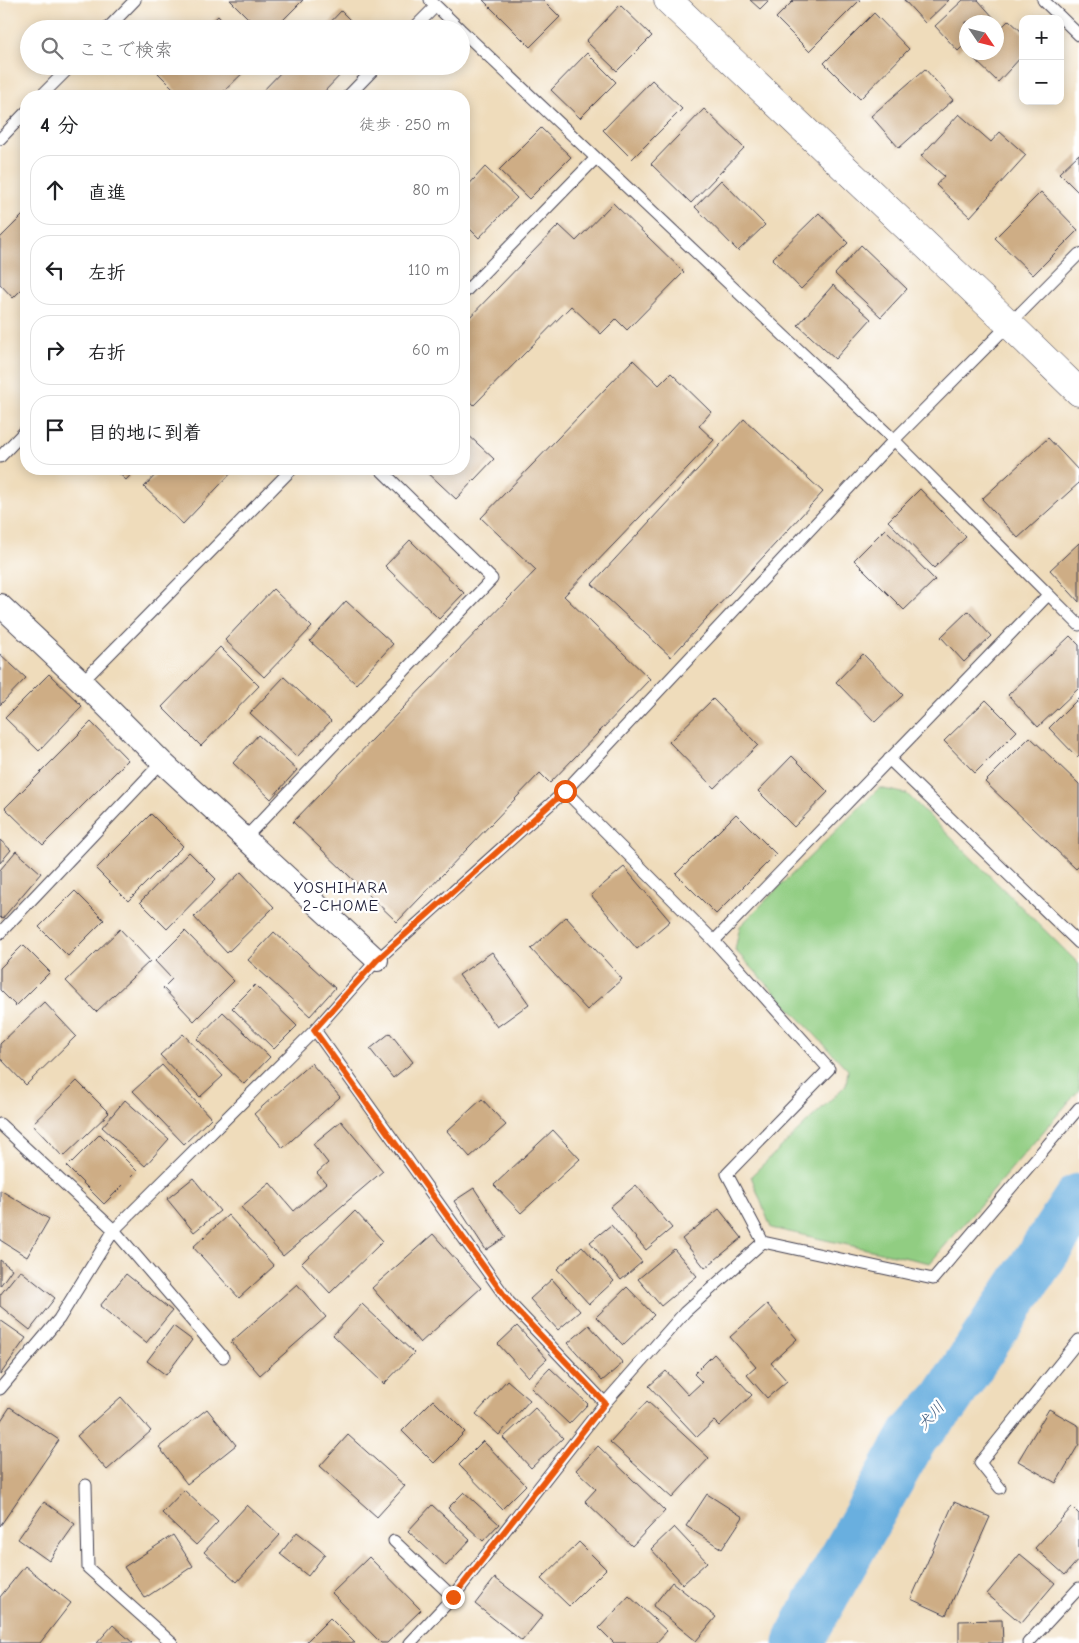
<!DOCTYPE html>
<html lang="ja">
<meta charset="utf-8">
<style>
body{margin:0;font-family:"Comic Neue","Klee One",sans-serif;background:#f6f6f6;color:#202124}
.controls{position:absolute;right:15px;top:15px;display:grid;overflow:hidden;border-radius:10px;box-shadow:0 2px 12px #0003}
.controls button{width:45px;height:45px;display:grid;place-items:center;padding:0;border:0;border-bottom:1px solid #e0e0e0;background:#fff;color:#202124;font:25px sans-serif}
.compass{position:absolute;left:959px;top:15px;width:45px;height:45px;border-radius:50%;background:#fff;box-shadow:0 2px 12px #0003;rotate:125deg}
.stop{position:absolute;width:15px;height:15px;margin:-11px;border:4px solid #ea580c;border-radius:50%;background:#fff}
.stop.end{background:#ea580c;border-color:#fff;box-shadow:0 1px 5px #0008}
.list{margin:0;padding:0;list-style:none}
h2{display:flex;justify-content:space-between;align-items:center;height:65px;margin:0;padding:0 20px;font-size:21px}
h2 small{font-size:16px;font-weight:400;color:#757577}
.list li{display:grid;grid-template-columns:32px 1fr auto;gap:15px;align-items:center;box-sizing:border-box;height:70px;margin:0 10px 10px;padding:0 10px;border:1px solid #e0e0e0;border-radius:20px}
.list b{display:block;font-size:19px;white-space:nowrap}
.list em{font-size:16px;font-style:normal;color:#757577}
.icon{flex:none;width:28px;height:28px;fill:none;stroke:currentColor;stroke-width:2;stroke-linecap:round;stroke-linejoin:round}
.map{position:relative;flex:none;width:1079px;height:1643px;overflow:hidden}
.search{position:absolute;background:#fff;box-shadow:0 2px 12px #0003;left:20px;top:20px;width:450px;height:55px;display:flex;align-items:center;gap:12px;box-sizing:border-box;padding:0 18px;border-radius:28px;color:#757577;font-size:19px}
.panel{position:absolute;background:#fff;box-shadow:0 2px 12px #0003;left:20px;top:90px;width:450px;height:385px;border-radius:20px}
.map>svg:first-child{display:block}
.green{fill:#91cd82;stroke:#5a785e}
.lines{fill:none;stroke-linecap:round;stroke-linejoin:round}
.river{stroke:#69afdf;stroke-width:51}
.building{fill:#cead85}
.service-casing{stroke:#413e4e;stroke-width:13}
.minor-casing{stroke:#413e4e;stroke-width:24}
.tertiary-casing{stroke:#413e4e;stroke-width:29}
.service{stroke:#fff;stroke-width:11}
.minor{stroke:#fff;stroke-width:22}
.tertiary{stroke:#fff;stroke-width:28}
.route{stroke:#ea580c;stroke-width:6}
.labels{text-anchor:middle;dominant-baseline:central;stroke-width:4.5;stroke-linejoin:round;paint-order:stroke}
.neighbourhood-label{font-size:16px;letter-spacing:1px;fill:#22223b;stroke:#fff}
.water-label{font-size:16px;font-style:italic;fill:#3e5a7d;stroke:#fff}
</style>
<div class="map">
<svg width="1079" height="1643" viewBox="0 0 1079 1643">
<rect width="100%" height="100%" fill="#fff"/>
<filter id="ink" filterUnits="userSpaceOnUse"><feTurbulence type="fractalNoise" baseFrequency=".02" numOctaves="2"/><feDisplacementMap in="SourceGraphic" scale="10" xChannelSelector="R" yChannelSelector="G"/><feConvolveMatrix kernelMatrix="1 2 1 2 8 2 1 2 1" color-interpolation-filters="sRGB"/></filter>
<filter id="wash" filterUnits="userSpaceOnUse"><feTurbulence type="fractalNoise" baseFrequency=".0096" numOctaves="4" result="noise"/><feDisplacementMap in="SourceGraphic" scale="20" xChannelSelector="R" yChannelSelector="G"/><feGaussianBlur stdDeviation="1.12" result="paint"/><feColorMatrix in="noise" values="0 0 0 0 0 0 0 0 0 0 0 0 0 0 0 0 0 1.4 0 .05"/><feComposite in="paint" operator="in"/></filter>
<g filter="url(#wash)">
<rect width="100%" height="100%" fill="#efdcbb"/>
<path class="green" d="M 879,788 L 907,794 L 1079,964 L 1079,1090 L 930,1263 L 771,1228 L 751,1176 L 846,1085 L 848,1070 L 735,950 L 740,926 Z"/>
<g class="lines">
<path class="river" d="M 799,1643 L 808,1623 L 914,1435 L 945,1401 L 1079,1199"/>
</g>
<g id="blocks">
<path class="building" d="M 230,0 L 303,0 L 274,29 L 259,29 Z
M 483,0 L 543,0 L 560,17 L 530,47 Z
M 750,0 L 769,0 L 760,9 Z
M 794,0 L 860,0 L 809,51 L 776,18 Z
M 904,0 L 949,0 L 925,23 Z
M 963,0 L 978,0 L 994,18 L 989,22 L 966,22 L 966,43 L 958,51 L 935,26 Z
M 620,5 L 652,36 L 617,71 L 586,41 Z
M 341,11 L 359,29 L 324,29 Z
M 874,13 L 909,49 L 860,99 L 824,63 Z
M 218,16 L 230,29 L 204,29 Z
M 1009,20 L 1023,33 L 1023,55 L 998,82 L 973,58 L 978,52 L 996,52 L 996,33 Z
M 587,53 L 616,82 L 580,118 L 551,90 Z
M 165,66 L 250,66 L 219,96 L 181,96 L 158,73 Z
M 287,66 L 349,66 L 320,96 L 258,96 Z
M 925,69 L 953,100 L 899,148 L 871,116 Z
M 652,80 L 682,109 L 632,159 L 603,130 Z
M 704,109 L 744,148 L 691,203 L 651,164 Z
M 959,114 L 991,142 L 1000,132 L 1026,155 L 970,217 L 936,185 L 944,176 L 921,156 Z
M 541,128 L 571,157 L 529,199 L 499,170 Z
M 1079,154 L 1079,193 L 1059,173 Z
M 485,167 L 517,198 L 479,238 L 464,223 L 464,190 Z
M 721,180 L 765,225 L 738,251 L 695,207 Z
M 1041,192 L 1078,230 L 1033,275 L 995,238 Z
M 613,203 L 684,272 L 627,330 L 616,319 L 601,334 L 571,306 L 474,405 L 464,394 L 464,323 L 559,225 L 576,241 Z
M 26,212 L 26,285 L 13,298 L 0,284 L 0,238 Z
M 819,213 L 848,243 L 801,289 L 772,259 Z
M 861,245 L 907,289 L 881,317 L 835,274 Z
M 833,285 L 871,319 L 835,359 L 798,325 Z
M 633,360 L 659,385 L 671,373 L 711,412 L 699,426 L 714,440 L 564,596 L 650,679 L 550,783 L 540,773 L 397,922 L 293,822 L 536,570 L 481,518 Z
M 744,419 L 823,492 L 671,657 L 592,584 Z
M 464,431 L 494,459 L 456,499 L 424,469 L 464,469 Z
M 1048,438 L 1079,471 L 1079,483 L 1018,538 L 982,499 Z
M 114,469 L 136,469 L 126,480 Z
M 161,469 L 235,469 L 183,524 L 144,487 Z
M 920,489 L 966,537 L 934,568 L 888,521 Z
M 885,529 L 935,580 L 904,610 L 854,560 Z
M 410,540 L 464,593 L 439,619 L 385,566 Z
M 1079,543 L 1079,602 L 1050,570 Z
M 273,589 L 312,627 L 264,677 L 225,640 Z
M 346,601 L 393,644 L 356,684 L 310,641 Z
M 968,611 L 991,636 L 964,662 L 941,637 Z
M 1070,636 L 1079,645 L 1079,688 L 1038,727 L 1008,695 Z
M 220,647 L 259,686 L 201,746 L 162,707 Z
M 0,654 L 26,678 L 0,705 Z
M 863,654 L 903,695 L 875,722 L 836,682 Z
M 49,674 L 82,706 L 39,751 L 5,718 Z
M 284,677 L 331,721 L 297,757 L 250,713 Z
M 1079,698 L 1079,755 L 1077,757 L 1049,728 Z
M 713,699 L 758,745 L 714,788 L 669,742 Z
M 986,700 L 1017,731 L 975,773 L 944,741 Z
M 91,722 L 128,760 L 43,845 L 5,808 Z
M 258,735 L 297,770 L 271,799 L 233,763 Z
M 1030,737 L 1079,784 L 1079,866 L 1076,869 L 985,782 Z
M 792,756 L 828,792 L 794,827 L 758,791 Z
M 151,814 L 183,846 L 128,901 L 96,869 Z
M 736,814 L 776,854 L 716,914 L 676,874 Z
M 0,840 L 11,850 L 0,863 Z
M 16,851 L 41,873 L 2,919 L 0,917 L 0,870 Z
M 189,852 L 216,879 L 167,929 L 140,902 Z
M 624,867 L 670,921 L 637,949 L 591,895 Z
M 241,872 L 274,907 L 227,953 L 194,917 Z
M 75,891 L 104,920 L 68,956 L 39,927 Z
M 566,917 L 622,979 L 587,1010 L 531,949 Z
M 120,929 L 150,961 L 96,1012 L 66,981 Z
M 185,931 L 234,981 L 194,1021 L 163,988 L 172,979 L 155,961 Z
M 274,932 L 335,988 L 310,1016 L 248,960 Z
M 23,945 L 50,972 L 16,1006 L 0,990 L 0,968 Z
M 492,952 L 529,1004 L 497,1027 L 459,975 Z
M 255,985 L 297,1026 L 274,1049 L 232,1008 Z
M 44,1002 L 76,1036 L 26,1085 L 0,1058 L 0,1044 Z
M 223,1012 L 270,1057 L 244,1084 L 197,1039 Z
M 390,1033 L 413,1062 L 393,1078 L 370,1049 Z
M 183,1034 L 223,1076 L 200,1097 L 160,1055 Z
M 311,1063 L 340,1097 L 283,1148 L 254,1114 Z
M 162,1065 L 211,1118 L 184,1144 L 133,1091 Z
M 77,1081 L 109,1113 L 63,1157 L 32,1124 Z
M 482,1099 L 506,1125 L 470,1157 L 447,1131 Z
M 125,1100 L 169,1139 L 145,1166 L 102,1127 Z
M 341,1121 L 383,1171 L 283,1256 L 241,1207 L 270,1183 L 294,1211 L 326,1183 L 317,1173 L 328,1163 L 313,1144 Z
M 553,1130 L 580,1159 L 521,1213 L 494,1185 Z
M 100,1134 L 137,1171 L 104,1204 L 67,1167 Z
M 193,1178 L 220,1211 L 194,1232 L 167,1199 Z
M 636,1185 L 672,1228 L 646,1250 L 610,1207 Z
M 474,1188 L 506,1237 L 486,1250 L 454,1201 Z
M 0,1190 L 49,1219 L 27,1257 L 0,1240 Z
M 719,1209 L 742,1238 L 705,1268 L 682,1239 Z
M 355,1211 L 383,1241 L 330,1293 L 302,1263 Z
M 228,1215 L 274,1266 L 239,1298 L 193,1247 Z
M 611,1225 L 642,1262 L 621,1280 L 590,1242 Z
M 433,1234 L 481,1288 L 420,1343 L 372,1288 Z
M 582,1246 L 614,1281 L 589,1304 L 557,1269 Z
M 674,1249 L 697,1276 L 661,1306 L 638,1279 Z
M 0,1260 L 12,1269 L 0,1286 Z
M 20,1270 L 55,1298 L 30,1330 L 0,1306 L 0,1295 Z
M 126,1274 L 172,1311 L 146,1343 L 100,1306 Z
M 552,1279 L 580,1311 L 558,1330 L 530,1299 Z
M 297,1284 L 326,1317 L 260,1375 L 231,1342 Z
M 627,1287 L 654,1315 L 623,1345 L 596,1317 Z
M 362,1304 L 414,1353 L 384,1384 L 333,1335 Z
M 767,1304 L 797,1339 L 771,1363 L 787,1381 L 767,1398 L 747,1375 L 756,1367 L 730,1337 Z
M 0,1320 L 26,1338 L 0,1375 Z
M 589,1325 L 623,1363 L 602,1381 L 568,1343 Z
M 173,1326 L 192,1340 L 166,1375 L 147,1361 Z
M 517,1326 L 547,1359 L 528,1377 L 498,1344 Z
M 714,1354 L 752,1395 L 719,1426 L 714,1421 L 697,1437 L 649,1386 L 666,1371 L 688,1395 L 702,1382 L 694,1374 Z
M 550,1368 L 588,1404 L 569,1424 L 531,1388 Z
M 507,1380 L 530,1400 L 499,1435 L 476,1414 Z
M 121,1397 L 151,1431 L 107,1470 L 77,1436 Z
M 433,1400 L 465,1432 L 434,1463 L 402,1431 Z
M 647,1401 L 709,1458 L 672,1498 L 610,1442 Z
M 10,1407 L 59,1440 L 0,1526 L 0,1422 Z
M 535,1408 L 563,1438 L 531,1468 L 503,1438 Z
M 207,1409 L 236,1445 L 187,1484 L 159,1447 Z
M 1049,1409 L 1079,1426 L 1079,1444 L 1056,1483 L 1018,1461 Z
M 348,1435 L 405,1486 L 377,1517 L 320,1466 Z
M 483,1441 L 526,1485 L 502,1509 L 459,1465 Z
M 598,1446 L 665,1511 L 632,1546 L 585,1501 L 596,1489 L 576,1470 Z
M 184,1490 L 218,1522 L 196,1545 L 162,1513 Z
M 464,1492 L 499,1524 L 483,1541 L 448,1508 Z
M 707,1494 L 743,1517 L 722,1549 L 686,1526 Z
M 44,1502 L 75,1524 L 49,1561 L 18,1539 Z
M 954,1502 L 990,1517 L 946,1615 L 911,1599 Z
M 247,1505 L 280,1535 L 237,1582 L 204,1552 Z
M 432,1505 L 470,1540 L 446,1566 L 408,1531 Z
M 1072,1507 L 1079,1514 L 1079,1559 L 1065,1575 L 1035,1548 Z
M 674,1527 L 707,1562 L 683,1584 L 651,1549 Z
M 297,1532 L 325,1554 L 308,1576 L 280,1554 Z
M 173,1535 L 193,1566 L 145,1598 L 124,1567 Z
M 579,1542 L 606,1569 L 569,1606 L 541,1579 Z
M 1020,1554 L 1055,1583 L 1021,1623 L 987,1594 Z
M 369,1557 L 421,1610 L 387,1643 L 381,1643 L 332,1593 Z
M 25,1566 L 71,1603 L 40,1643 L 0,1643 L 0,1597 Z
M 495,1578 L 543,1615 L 522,1641 L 475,1604 Z
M 672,1582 L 716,1617 L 696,1641 L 653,1606 Z
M 629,1596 L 667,1631 L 656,1643 L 614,1643 L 599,1628 Z
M 330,1618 L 355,1643 L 305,1643 Z
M 1002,1620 L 1003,1643 L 959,1643 L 959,1621 Z
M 113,1625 L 133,1643 L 97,1643 Z"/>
</g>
</g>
<g filter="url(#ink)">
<use href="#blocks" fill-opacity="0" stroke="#413e4e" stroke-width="1"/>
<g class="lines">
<g class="service-casing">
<path id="service" d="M 430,0 L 460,29
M 1043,0 L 1079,35
M 107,29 L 135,0
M 413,29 L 436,6
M 461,30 L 894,440 L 1079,625
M 41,96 L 71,66
M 348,96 L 377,66
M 0,139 L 26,112
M 464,293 L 596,158
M 0,457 L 26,430
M 82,682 L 292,469
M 889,759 L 1079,943
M 565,791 L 714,941 L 829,1069 L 727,1174 L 763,1242
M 245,838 L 492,579 L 380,469
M 0,933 L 162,762
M 714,941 L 1048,595
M 315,1030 L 509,1302 L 605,1403
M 0,1124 L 114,1230 L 223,1357
M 0,1389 L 59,1319 L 114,1230 L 315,1030 L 377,960 L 565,791 L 894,440 L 1079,254
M 86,1485 L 88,1568 L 172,1643
M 1000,1488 L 980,1463 L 1079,1340
M 394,1541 L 453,1597
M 410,1643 L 453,1597 L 605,1403 L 685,1312 L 763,1242 L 933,1279 L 1079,1108
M 1028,1643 L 1079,1588"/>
</g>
<g class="minor-casing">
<path id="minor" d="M 0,605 L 82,682 L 162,762 L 377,960"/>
</g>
<g class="tertiary-casing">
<path id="tertiary" d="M 668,0 L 1010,325 L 1079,392"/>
</g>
<use href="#service" class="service"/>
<use href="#minor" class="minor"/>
<use href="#tertiary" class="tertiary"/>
</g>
</g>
<g class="lines" filter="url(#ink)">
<path class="route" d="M 453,1597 L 605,1403 L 509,1302 L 314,1030 L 377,960 L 565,791"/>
</g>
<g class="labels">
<g class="neighbourhood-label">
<text x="341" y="888">YOSHIHARA<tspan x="341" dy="18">2-CHOME</tspan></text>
</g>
<g class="water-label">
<text transform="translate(931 1416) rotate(-48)">犬川</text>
</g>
</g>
</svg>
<div class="controls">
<button>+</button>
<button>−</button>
</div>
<svg class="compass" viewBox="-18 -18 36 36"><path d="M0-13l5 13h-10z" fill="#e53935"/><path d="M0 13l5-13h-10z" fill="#757577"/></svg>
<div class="stop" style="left:565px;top:791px"></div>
<div class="stop end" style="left:453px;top:1597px"></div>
<div class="search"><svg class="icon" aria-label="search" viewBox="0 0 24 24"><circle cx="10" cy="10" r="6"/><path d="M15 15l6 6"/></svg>ここで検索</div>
<section class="panel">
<h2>4 分<small>徒歩 · 250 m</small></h2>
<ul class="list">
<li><svg class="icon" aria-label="ahead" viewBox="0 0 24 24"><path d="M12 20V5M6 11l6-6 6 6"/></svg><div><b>直進</b></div><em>80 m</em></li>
<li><svg class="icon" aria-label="left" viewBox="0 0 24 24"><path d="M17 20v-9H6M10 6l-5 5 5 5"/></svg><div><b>左折</b></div><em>110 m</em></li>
<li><svg class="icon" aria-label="right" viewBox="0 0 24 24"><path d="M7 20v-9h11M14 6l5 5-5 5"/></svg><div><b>右折</b></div><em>60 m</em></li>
<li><svg class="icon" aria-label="arrive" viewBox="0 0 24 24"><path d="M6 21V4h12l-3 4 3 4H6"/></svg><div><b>目的地に到着</b></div></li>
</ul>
</section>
</div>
